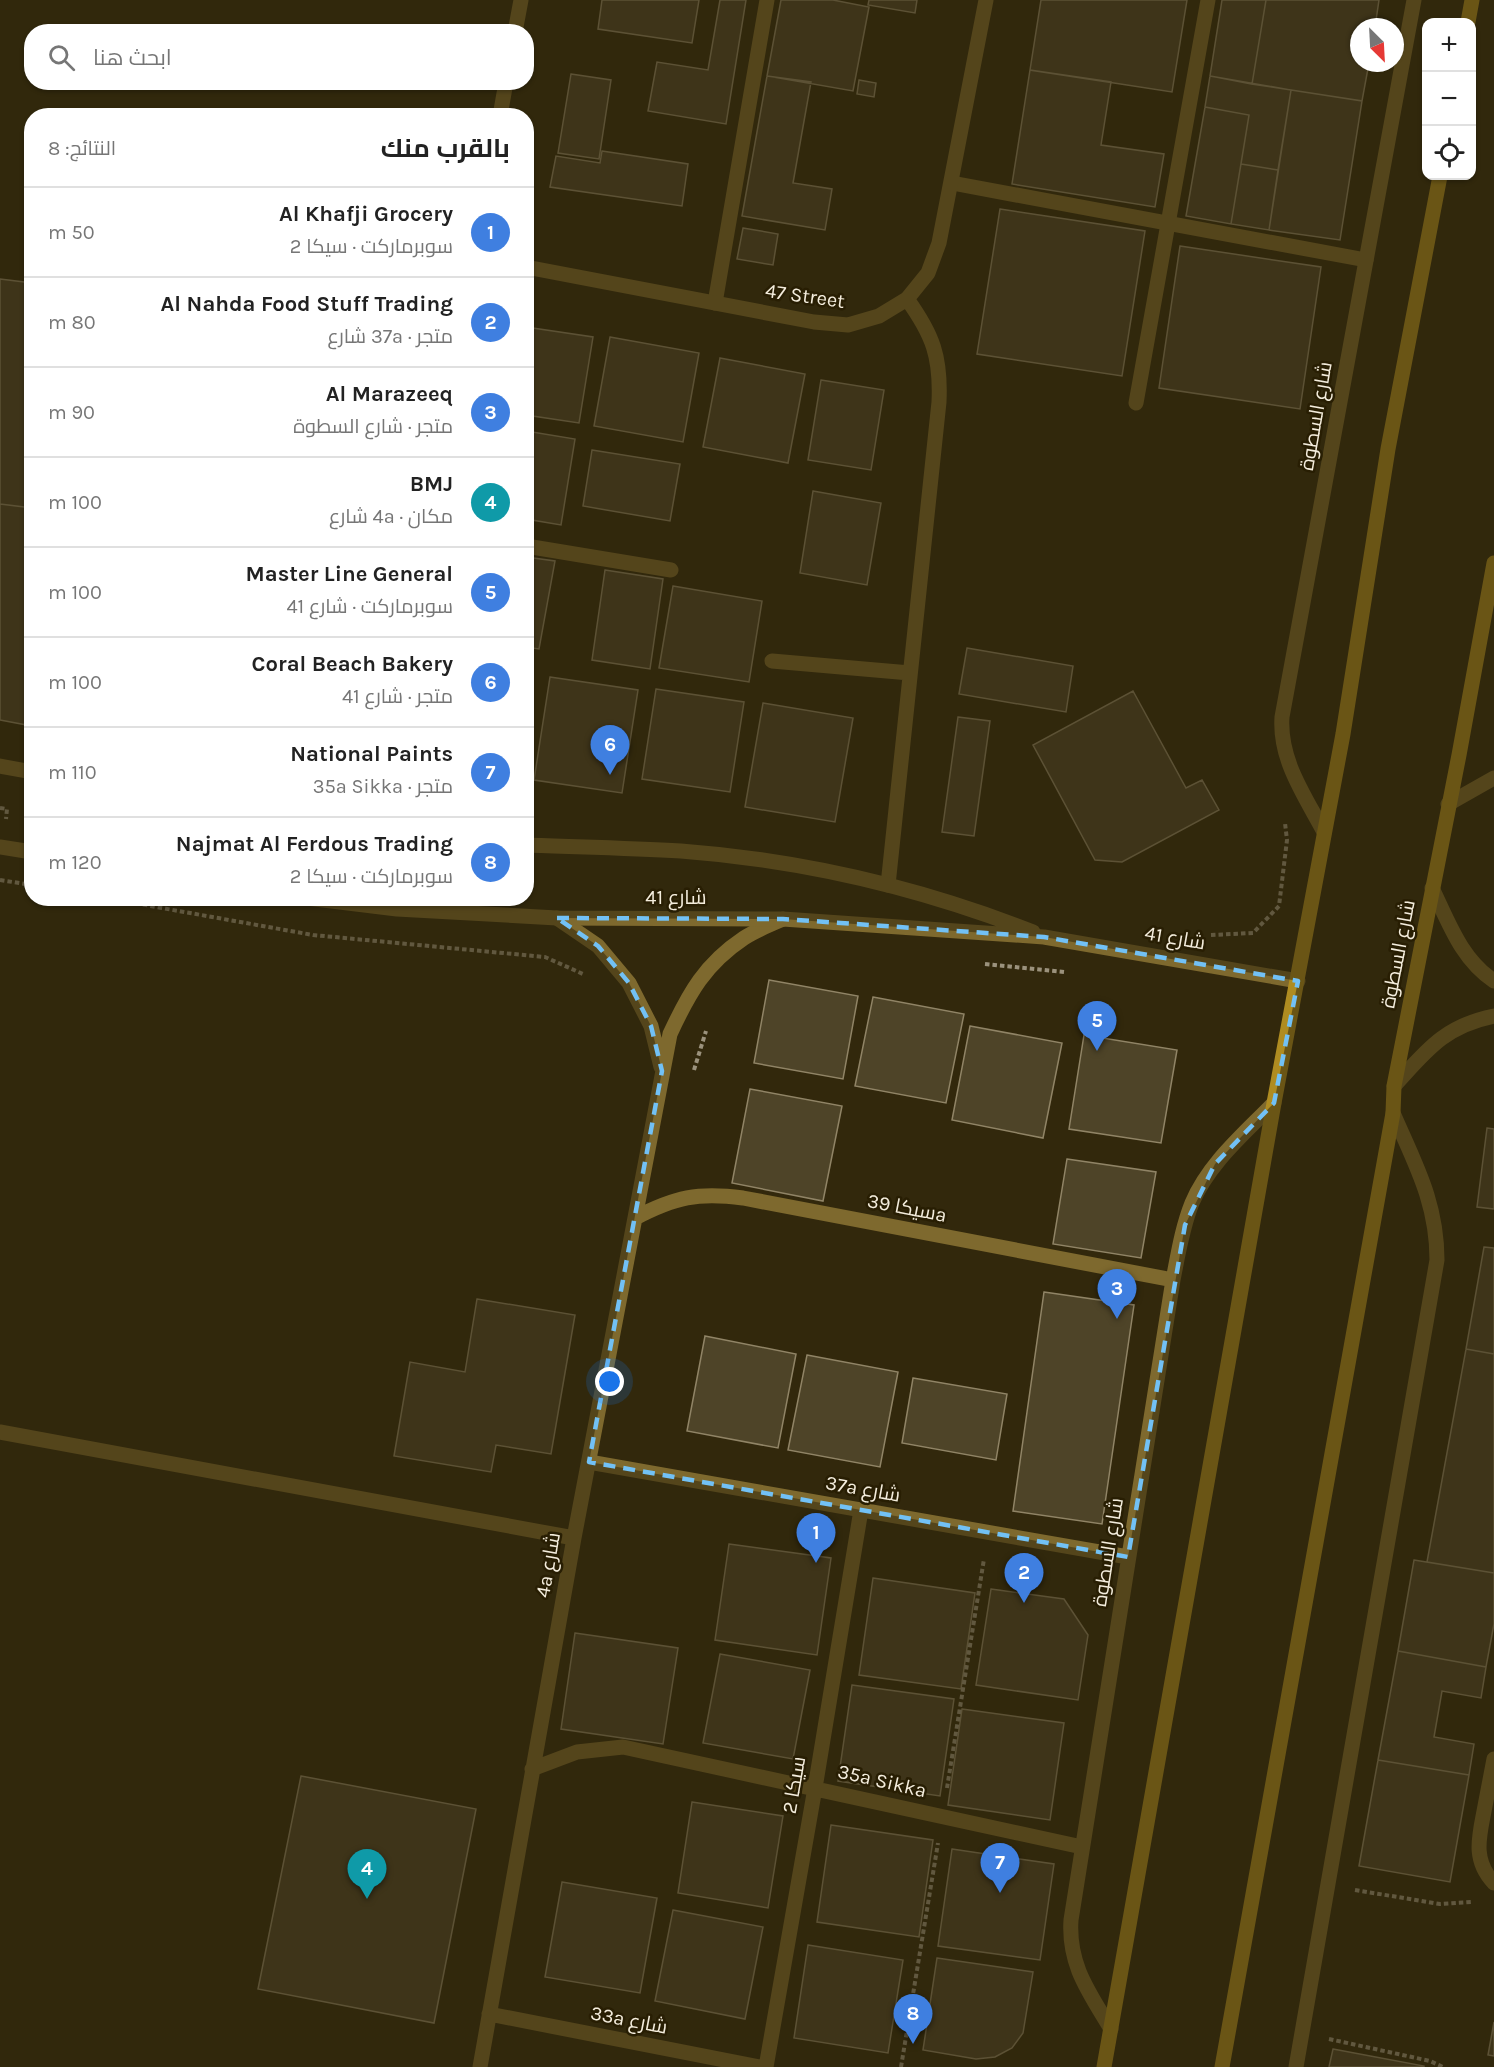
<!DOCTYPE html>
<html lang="ar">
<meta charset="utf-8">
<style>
body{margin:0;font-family:Karla,Cairo,sans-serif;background:#f2f2f2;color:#222;direction:rtl}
.controls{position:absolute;right:18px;top:18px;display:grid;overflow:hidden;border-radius:12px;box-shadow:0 2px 4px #0004}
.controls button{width:54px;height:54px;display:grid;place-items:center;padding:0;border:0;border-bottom:2px solid #e0e0e0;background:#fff;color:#222;font:30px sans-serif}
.compass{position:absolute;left:1350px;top:18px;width:54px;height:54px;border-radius:50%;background:#fff;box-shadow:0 2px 4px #0004;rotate:156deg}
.you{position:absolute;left:610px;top:1382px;width:21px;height:21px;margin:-15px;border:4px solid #fff;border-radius:50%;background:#1a73e8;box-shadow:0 0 0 9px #1a73e833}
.badge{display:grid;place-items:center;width:39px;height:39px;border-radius:50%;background:#0b8043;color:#fff;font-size:20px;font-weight:700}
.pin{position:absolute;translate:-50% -50px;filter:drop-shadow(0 2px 3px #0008)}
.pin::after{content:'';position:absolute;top:32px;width:21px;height:18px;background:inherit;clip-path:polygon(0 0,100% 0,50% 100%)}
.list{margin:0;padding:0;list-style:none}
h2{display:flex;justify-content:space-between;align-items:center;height:78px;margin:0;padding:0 24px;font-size:26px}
h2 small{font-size:20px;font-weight:400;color:#767676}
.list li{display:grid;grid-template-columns:39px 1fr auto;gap:18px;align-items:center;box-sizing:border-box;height:90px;padding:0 24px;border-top:2px solid #e0e0e0}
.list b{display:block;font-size:22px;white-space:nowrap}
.list p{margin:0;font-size:20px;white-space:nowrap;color:#767676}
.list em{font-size:20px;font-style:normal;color:#767676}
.icon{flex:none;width:33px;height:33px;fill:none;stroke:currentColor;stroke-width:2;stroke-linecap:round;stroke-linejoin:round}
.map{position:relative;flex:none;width:1494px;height:2067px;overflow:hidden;direction:ltr}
.search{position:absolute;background:#fff;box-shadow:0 2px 4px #0004;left:24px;top:24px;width:510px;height:66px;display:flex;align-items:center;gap:15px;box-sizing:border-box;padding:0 21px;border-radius:24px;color:#767676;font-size:22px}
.panel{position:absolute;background:#fff;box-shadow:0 2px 4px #0004;left:24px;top:108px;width:510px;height:798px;border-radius:24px;direction:rtl}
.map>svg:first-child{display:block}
.building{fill:#4e4428;stroke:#908466;stroke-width:1.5}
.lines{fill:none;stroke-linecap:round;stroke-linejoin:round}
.path{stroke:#9b927d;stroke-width:4;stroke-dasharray:4.5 3;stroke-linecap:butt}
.service{stroke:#7e692e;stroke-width:15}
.minor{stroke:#7e692e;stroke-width:15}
.tertiary{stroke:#7e692e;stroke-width:15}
.secondary{stroke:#af8c21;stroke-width:15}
.marked{fill:none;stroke:#72c1f5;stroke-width:4.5;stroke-dasharray:12 8;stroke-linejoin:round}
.labels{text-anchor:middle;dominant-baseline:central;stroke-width:5;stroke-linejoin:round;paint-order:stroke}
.street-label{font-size:20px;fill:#f4eddd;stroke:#281e03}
</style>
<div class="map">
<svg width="1494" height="2067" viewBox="0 0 1494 2067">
<rect width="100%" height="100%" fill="#32280c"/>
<path class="building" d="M 602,0 L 699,0 L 692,43 L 598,29 Z
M 720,0 L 746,0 L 726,124 L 648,111 L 657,62 L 708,70 Z
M 781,0 L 833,0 L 869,7 L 853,91 L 767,76 Z
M 869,0 L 917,0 L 915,13 L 868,5 Z
M 1041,0 L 1187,0 L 1172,92 L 1030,70 Z
M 1222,0 L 1266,0 L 1252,84 L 1210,76 Z
M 1266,0 L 1379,0 L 1375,27 L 1359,27 L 1359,63 L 1369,63 L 1362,101 L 1252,84 Z
M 1030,70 L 1111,82 L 1101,145 L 1164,154 L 1155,207 L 1012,184 Z
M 571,74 L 611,80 L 599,159 L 558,153 Z
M 767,76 L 811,82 L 793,183 L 832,189 L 825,230 L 742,216 Z
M 1210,76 L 1291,90 L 1278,170 L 1241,164 L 1249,115 L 1205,107 Z
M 859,80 L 876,83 L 874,97 L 857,94 Z
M 1291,90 L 1362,101 L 1340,240 L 1269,230 Z
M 1205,107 L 1249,115 L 1231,224 L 1186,216 Z
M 602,151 L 688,164 L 682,206 L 550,187 L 556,156 L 600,163 Z
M 1241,164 L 1278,170 L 1269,230 L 1231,224 Z
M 1000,209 L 1145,231 L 1122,376 L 977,354 Z
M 743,228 L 778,234 L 773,265 L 737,259 Z
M 1180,246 L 1321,267 L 1300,409 L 1159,388 Z
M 0,279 L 32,283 L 32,508 L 0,504 Z
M 526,327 L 593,337 L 579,423 L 526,415 Z
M 610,337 L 699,353 L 683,442 L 594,426 Z
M 720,358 L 805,374 L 788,463 L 703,447 Z
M 821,380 L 884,390 L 871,470 L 808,460 Z
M 526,431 L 575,439 L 561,525 L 526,519 Z
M 592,450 L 680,464 L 670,521 L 583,506 Z
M 813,491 L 881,503 L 867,585 L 800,573 Z
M 0,504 L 32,508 L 32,726 L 0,720 Z
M 526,557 L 555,561 L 539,649 L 526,647 Z
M 605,570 L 663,579 L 650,669 L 592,660 Z
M 673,586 L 762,601 L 749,682 L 659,668 Z
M 967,648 L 1073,666 L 1066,712 L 959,694 Z
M 550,677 L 638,690 L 622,793 L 534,780 Z
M 656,689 L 744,702 L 730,792 L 642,779 Z
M 1133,691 L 1186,788 L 1202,780 L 1219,810 L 1122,862 L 1095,860 L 1033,745 Z
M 763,703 L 853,718 L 835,822 L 745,807 Z
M 958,717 L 990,721 L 974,836 L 942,832 Z
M 769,980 L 858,996 L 843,1079 L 754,1063 Z
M 873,997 L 964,1014 L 946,1103 L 855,1086 Z
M 970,1026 L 1062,1043 L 1043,1138 L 952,1120 Z
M 1084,1035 L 1177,1050 L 1161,1143 L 1069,1129 Z
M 750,1089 L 842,1106 L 823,1201 L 732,1183 Z
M 1487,1128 L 1494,1129 L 1494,1209 L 1477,1207 Z
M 1067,1159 L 1156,1172 L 1141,1258 L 1053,1244 Z
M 1484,1247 L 1494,1248 L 1494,1354 L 1466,1349 Z
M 1044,1292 L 1134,1305 L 1102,1524 L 1013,1511 Z
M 477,1299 L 575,1315 L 551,1454 L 496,1445 L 491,1472 L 394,1456 L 410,1362 L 465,1372 Z
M 705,1336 L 796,1354 L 778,1448 L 687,1431 Z
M 1466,1349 L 1494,1354 L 1494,1573 L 1427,1562 Z
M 807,1355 L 898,1372 L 880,1467 L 788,1450 Z
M 913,1378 L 1007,1394 L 996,1460 L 902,1443 Z
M 729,1544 L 831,1558 L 817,1655 L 715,1640 Z
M 1414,1560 L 1494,1573 L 1494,1624 L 1486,1667 L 1398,1651 Z
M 873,1578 L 975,1593 L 961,1689 L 859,1675 Z
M 991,1589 L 1064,1599 L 1088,1635 L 1078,1700 L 976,1685 Z
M 575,1633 L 678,1648 L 663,1744 L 561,1729 Z
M 1398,1651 L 1486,1667 L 1481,1698 L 1442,1691 L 1434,1737 L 1474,1744 L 1469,1775 L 1378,1760 Z
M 720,1654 L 810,1670 L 793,1759 L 703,1743 Z
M 852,1685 L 954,1699 L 940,1796 L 838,1781 Z
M 962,1709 L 1064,1723 L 1050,1820 L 948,1805 Z
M 1378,1760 L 1469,1775 L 1450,1882 L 1359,1866 Z
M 301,1776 L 476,1809 L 434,2023 L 258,1989 Z
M 692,1802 L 783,1816 L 768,1908 L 678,1893 Z
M 831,1825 L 933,1840 L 919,1937 L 817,1922 Z
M 952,1849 L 1054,1864 L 1040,1960 L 938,1946 Z
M 562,1882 L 657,1898 L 640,1993 L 545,1977 Z
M 673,1910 L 763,1927 L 745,2019 L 655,2001 Z
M 808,1945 L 903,1960 L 888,2053 L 794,2038 Z
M 937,1958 L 1033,1972 L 1023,2033 L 1012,2048 L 995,2057 L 976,2059 L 923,2050 Z
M 1494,2022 L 1494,2056 L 1488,2055 Z
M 1333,2049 L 1424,2066 L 1424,2067 L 1329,2067 Z"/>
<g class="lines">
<path class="path" d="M 0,808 L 7,809 L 6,819
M 0,880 L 32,885
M 106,898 L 313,935 L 545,957 L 583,974
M 1211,935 L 1253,933 L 1279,906 L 1287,840 L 1285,823
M 985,964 L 1064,972
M 694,1070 L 706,1031
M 947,1788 L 984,1559
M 1355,1890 L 1440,1904 L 1472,1902
M 1329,2039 L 1430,2061 L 1443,2067
M 901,2067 L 938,1843"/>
<path class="service" d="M 952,183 L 1366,260
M 715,303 L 767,0
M 1136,403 L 1208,0
M 526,546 L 671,570
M 772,661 L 910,673
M 888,885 L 939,402 C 941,357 933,335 907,299"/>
<path class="minor" d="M 515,32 L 521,0
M 500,116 L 506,82
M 526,267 L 814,322 L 848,325 L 879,316 L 907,299 L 928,273 L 939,243 L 986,0
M 1448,804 L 1494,778
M 1324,832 C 1305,796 1279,760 1282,717 L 1414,0
M 557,918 L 598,946 L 629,983 L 651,1026 L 661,1067
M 635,1218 C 675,1197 698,1192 743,1198 L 1173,1280
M 0,1432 L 574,1538
M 589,1462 L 1128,1557
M 1494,1759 C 1491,1775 1488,1791 1485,1806 C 1480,1834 1471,1859 1494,1883
M 532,1769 L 577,1752 L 623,1747 L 1082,1847
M 489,2014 L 760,2067
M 1111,2029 C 1089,1992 1068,1965 1071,1920 L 1173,1280 C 1178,1255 1182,1228 1192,1203 C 1209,1163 1244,1134 1274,1103
M 480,2067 L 574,1538 L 670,1034 C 689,993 705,964 744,938 C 756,930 770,925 783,919
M 766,2067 L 815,1788 L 861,1510
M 1296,2067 L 1437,1260 C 1437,1202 1415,1164 1393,1113"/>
<path class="tertiary" d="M 0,766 L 32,772
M 526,845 C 578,847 629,848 681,851 C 801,860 921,888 1033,932
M 0,847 L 32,852
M 1432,888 C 1449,923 1461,959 1494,981
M 307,898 L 397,909 L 557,918 L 783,919 L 1044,937 L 1298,981
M 1394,1086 C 1426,1051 1444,1026 1494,1016"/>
<path class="secondary" d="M 1468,22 L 1472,0
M 1104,2067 L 1274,1103 L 1343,734 L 1388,449 L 1440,176
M 1222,2067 L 1393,1113 L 1394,1086 L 1459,755 L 1494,563"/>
</g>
<path d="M0 0H1494V2067H0ZM 557,918 L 783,919 L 1044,937 L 1298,981 L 1274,1103 L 1215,1164 L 1185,1225 L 1128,1557 L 589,1462 L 662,1071 L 651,1026 L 629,983 L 598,946 Z" fill="#32280c" fill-opacity=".55" fill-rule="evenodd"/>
<path class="marked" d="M 557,918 L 783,919 L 1044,937 L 1298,981 L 1274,1103 L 1215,1164 L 1185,1225 L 1128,1557 L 589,1462 L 662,1071 L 651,1026 L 629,983 L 598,946 Z"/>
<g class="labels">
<g class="street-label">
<text transform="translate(805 296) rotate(8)">47 Street</text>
<text transform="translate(1316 416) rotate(-80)">شارع السطوة</text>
<text x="676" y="897">شارع 41</text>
<text transform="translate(1175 938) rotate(10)">شارع 41</text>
<text transform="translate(1398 954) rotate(-79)">شارع السطوة</text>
<text transform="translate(907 1208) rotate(11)">سيكا 39a</text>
<text transform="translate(863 1489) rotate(10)">37a شارع</text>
<text transform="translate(1108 1552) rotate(-81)">شارع السطوة</text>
<text transform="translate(548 1565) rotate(-80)">4a شارع</text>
<text transform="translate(882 1781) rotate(13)">35a Sikka</text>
<text transform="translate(794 1785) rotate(-80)">سيكا 2</text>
<text transform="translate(629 2020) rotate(11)">33a شارع</text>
</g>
</g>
</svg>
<div class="controls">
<button>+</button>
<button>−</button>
<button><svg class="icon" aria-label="locate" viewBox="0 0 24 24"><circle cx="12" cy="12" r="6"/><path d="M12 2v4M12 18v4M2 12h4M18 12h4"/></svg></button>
</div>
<svg class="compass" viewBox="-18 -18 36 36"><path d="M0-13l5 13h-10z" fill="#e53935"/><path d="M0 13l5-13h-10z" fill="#767676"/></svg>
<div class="you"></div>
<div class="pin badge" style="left:816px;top:1563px;background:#3f7fe0">1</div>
<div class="pin badge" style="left:1024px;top:1603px;background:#3f7fe0">2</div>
<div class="pin badge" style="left:1117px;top:1319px;background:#3f7fe0">3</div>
<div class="pin badge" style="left:367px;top:1899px;background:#0f9aa8">4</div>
<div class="pin badge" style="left:1097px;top:1051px;background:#3f7fe0">5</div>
<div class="pin badge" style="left:610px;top:775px;background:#3f7fe0">6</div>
<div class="pin badge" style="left:1000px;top:1893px;background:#3f7fe0">7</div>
<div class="pin badge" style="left:913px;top:2044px;background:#3f7fe0">8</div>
<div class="search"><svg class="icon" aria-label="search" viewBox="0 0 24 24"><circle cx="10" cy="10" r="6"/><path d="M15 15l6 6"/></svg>ابحث هنا</div>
<section class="panel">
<h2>بالقرب منك<small>النتائج: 8</small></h2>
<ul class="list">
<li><span class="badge" style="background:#3f7fe0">1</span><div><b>Al Khafji Grocery</b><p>سوبرماركت · سيكا 2</p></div><em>50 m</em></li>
<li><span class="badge" style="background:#3f7fe0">2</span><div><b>Al Nahda Food Stuff Trading</b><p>متجر · 37a شارع</p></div><em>80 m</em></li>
<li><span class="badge" style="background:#3f7fe0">3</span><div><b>Al Marazeeq</b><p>متجر · شارع السطوة</p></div><em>90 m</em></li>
<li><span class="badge" style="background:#0f9aa8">4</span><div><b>BMJ</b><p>مكان · 4a شارع</p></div><em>100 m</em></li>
<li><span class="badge" style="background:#3f7fe0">5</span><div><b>Master Line General</b><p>سوبرماركت · شارع 41</p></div><em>100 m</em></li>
<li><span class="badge" style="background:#3f7fe0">6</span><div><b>Coral Beach Bakery</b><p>متجر · شارع 41</p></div><em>100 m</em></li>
<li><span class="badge" style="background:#3f7fe0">7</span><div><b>National Paints</b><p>متجر · 35a Sikka</p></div><em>110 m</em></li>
<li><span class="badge" style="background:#3f7fe0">8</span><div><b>Najmat Al Ferdous Trading</b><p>سوبرماركت · سيكا 2</p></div><em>120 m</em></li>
</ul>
</section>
</div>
